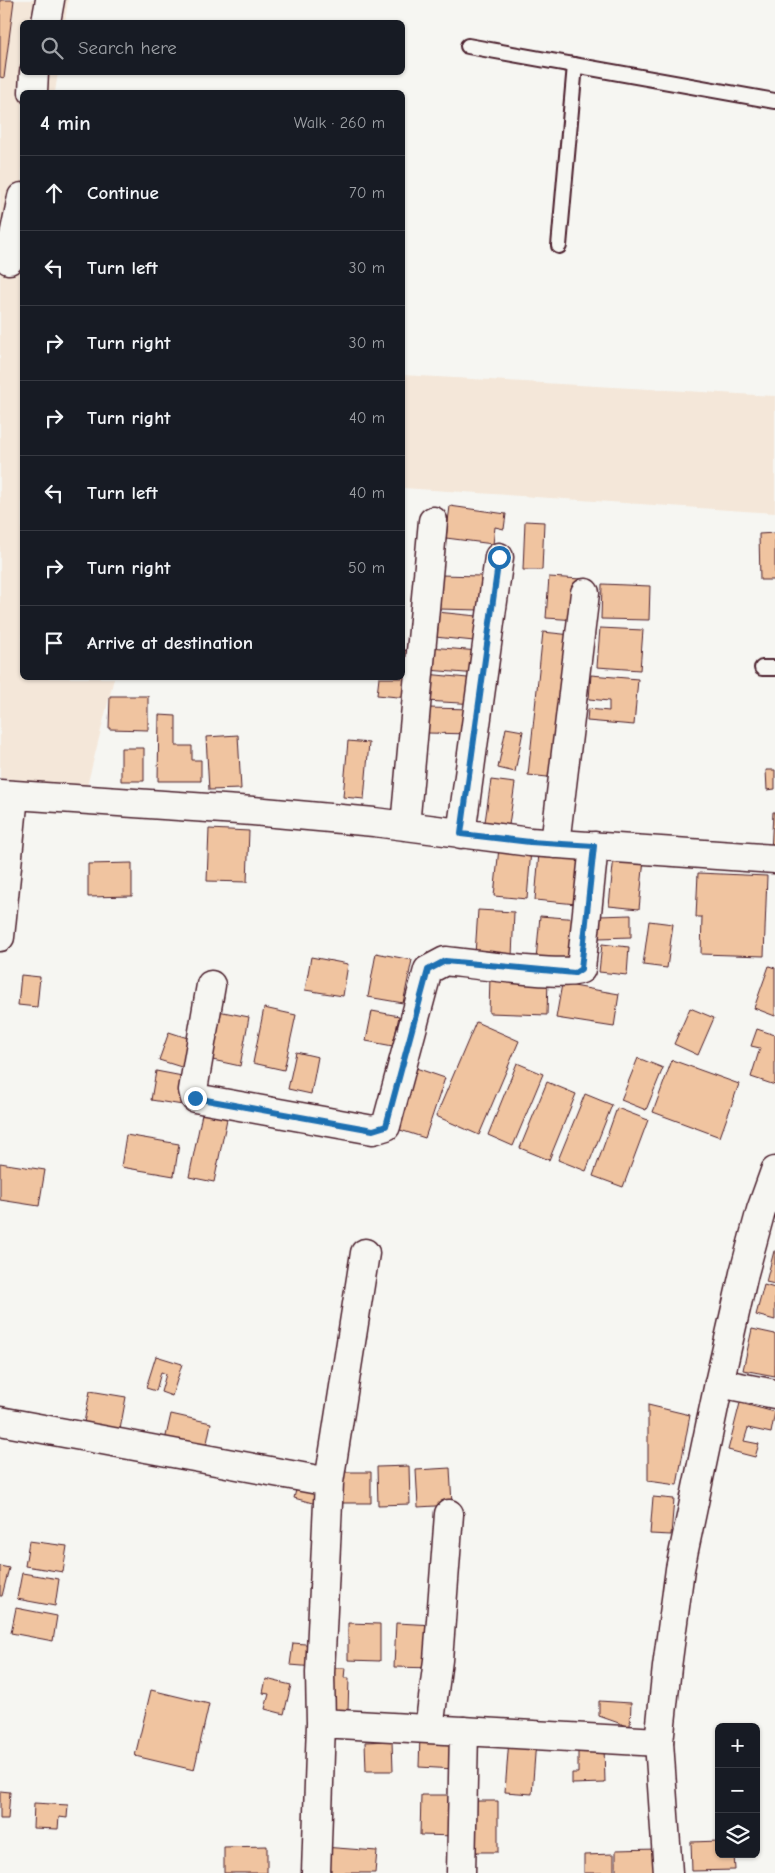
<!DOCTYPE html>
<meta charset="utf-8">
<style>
body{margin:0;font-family:"Comic Neue",sans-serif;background:#242831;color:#f1f3f6}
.controls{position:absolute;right:15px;bottom:15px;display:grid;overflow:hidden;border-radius:8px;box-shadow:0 1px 4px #0004}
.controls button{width:45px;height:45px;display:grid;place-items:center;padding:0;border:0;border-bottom:1px solid #363941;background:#171b24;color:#f1f3f6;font:25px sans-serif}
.stop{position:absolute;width:15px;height:15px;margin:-11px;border:4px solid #1f6fb2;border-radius:50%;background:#fff}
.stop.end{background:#1f6fb2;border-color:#fff;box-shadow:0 1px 5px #0008}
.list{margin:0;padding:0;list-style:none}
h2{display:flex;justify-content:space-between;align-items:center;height:65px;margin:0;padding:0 20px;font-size:21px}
h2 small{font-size:16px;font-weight:400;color:#9ea1a6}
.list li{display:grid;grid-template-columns:32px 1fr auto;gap:15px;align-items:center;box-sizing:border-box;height:75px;padding:0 20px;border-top:1px solid #363941}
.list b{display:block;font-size:19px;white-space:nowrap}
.list em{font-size:16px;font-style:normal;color:#9ea1a6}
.icon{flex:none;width:28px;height:28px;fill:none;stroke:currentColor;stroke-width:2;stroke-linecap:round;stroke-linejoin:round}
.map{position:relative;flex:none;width:775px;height:1873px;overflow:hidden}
.search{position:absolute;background:#171b24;box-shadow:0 1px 4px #0004;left:20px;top:20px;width:385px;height:55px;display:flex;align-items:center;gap:12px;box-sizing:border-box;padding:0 18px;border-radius:8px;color:#9ea1a6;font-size:19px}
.panel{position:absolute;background:#171b24;box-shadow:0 1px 4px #0004;left:20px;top:90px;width:385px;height:590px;border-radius:8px}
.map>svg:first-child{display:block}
.built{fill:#f4e7d9}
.building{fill:#f0c4a0;stroke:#4a1f2b}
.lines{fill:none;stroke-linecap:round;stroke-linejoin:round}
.service-casing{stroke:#4a1f2b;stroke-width:18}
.minor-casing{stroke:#4a1f2b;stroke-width:31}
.tertiary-casing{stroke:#4a1f2b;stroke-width:31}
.service{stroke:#f6f6f2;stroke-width:14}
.minor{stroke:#f6f6f2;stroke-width:28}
.tertiary{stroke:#f6f6f2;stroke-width:28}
.route{stroke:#1f6fb2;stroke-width:6}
</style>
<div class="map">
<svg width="775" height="1873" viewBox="0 0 775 1873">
<rect width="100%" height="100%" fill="#f6f6f2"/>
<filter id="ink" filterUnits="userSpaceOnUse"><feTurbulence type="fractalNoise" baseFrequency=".02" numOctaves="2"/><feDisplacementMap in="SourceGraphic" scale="10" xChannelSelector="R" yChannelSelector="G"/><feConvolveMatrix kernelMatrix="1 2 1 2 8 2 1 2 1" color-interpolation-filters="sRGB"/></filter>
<g filter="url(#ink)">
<path class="built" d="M 0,0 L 68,0 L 65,22 L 22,22 L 22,72 L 58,73 L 55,92 L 22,92 L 22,678 L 114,678 L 87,786 L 0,778 Z
M 402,375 L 775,396 L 775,513 L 403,488 Z"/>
<path class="building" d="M 0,0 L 14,0 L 4,78 L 0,77 Z
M 450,506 L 506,514 L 504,529 L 495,527 L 493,544 L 446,538 Z
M 525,521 L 544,522 L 542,570 L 523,570 Z
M 775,533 L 775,580 L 760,580 L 759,534 Z
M 440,575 L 481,576 L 480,610 L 439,609 Z
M 549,577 L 581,579 L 578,620 L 546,618 Z
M 602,584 L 650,586 L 649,620 L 601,619 Z
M 437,612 L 487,617 L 484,642 L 435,637 Z
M 600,628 L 643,630 L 640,670 L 597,667 Z
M 543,632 L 572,635 L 557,778 L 528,775 Z
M 430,647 L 479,651 L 478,674 L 428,670 Z
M 402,650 L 411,651 L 408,698 L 377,695 L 379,678 L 402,678 Z
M 426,674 L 478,679 L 477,704 L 425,701 Z
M 591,675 L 638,679 L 634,725 L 587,721 L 588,709 L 609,711 L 609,701 L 589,699 Z
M 110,696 L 148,696 L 148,730 L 109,729 Z
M 428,708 L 472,709 L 472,734 L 428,733 Z
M 159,715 L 176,716 L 176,746 L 192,746 L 192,760 L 201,760 L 201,781 L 158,781 Z
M 506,728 L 523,731 L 515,772 L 498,768 Z
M 238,735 L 241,789 L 209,790 L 206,737 Z
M 348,741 L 369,743 L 364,799 L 343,797 Z
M 121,748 L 144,748 L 144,781 L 121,781 Z
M 766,770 L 775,770 L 775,789 L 767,790 Z
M 491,780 L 515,783 L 509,825 L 485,822 Z
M 773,812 L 775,812 L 775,853 L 771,853 Z
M 209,829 L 249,831 L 247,882 L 207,881 Z
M 499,848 L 531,850 L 527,899 L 494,896 Z
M 539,853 L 581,858 L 576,904 L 535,900 Z
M 614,856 L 644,859 L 639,909 L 609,906 Z
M 132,863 L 132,896 L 88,897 L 88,864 Z
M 698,873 L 767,876 L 764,956 L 701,954 L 702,917 L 696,917 Z
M 478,910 L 514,912 L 512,956 L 475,954 Z
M 631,915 L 631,937 L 599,938 L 599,916 Z
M 540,916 L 580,919 L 576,962 L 536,959 Z
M 649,921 L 673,924 L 667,968 L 643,965 Z
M 602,944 L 629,947 L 627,975 L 599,972 Z
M 376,953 L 412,960 L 403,1003 L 368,997 Z
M 311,957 L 348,964 L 343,996 L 305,990 Z
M 769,966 L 775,968 L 775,1016 L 754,1008 Z
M 21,975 L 40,977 L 37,1007 L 18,1005 Z
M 490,976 L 548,979 L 547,1015 L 489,1013 Z
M 562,984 L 619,994 L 614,1027 L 556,1018 Z
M 264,1008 L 296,1015 L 284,1070 L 253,1063 Z
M 690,1008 L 714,1018 L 698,1055 L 674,1044 Z
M 218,1011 L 249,1017 L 240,1066 L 208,1059 Z
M 372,1011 L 399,1016 L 393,1046 L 366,1041 Z
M 476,1022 L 519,1041 L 479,1135 L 436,1116 Z
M 757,1029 L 775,1035 L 775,1085 L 751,1077 L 760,1048 L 751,1046 Z
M 169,1032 L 200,1042 L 191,1070 L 159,1060 Z
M 296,1052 L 318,1057 L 311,1094 L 288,1089 Z
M 638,1058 L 663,1068 L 646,1110 L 621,1100 Z
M 672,1060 L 739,1084 L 720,1137 L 653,1112 Z
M 517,1063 L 543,1074 L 513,1146 L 488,1135 Z
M 410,1066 L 445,1078 L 425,1138 L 391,1127 Z
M 156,1071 L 193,1078 L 189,1106 L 151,1100 Z
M 547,1082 L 576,1094 L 549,1160 L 520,1148 Z
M 585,1094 L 612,1105 L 586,1171 L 558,1160 Z
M 617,1108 L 648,1120 L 623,1187 L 593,1176 Z
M 203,1109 L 228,1114 L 214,1182 L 189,1177 Z
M 126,1135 L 179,1144 L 174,1176 L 121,1167 Z
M 0,1163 L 45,1170 L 39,1206 L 0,1200 Z
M 774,1251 L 775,1251 L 775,1284 L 766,1282 Z
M 764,1285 L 775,1288 L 775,1320 L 756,1315 Z
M 752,1329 L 775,1334 L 775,1376 L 743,1370 Z
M 156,1356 L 182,1364 L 172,1396 L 161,1392 L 166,1374 L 161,1372 L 156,1391 L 146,1388 Z
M 90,1391 L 126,1397 L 119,1435 L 83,1428 Z
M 740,1403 L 775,1412 L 771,1433 L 748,1428 L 744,1441 L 759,1444 L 755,1457 L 728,1450 Z
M 648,1405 L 690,1415 L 677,1485 L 648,1481 Z
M 171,1414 L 211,1423 L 205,1453 L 164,1445 Z
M 409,1466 L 410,1504 L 378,1505 L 377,1467 Z
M 450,1468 L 452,1505 L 418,1507 L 416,1470 Z
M 343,1472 L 371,1472 L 371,1503 L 342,1503 Z
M 299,1478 L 325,1485 L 320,1505 L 294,1498 Z
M 653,1497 L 674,1499 L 671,1535 L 650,1534 Z
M 29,1541 L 67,1546 L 63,1572 L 25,1566 Z
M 0,1566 L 9,1568 L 2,1596 L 0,1596 Z
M 22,1573 L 59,1579 L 55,1606 L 17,1599 Z
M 16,1608 L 57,1616 L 53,1641 L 11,1633 Z
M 348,1623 L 380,1624 L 380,1661 L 348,1660 Z
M 396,1623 L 435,1625 L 434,1668 L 394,1667 Z
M 293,1643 L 317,1645 L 315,1667 L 290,1665 Z
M 331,1668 L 345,1668 L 344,1678 L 349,1678 L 348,1711 L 325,1710 Z
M 266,1679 L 291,1685 L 284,1714 L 265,1709 L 269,1694 L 263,1693 Z
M 151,1690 L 209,1704 L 194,1770 L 135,1756 Z
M 599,1701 L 631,1703 L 630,1727 L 599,1716 Z
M 420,1735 L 457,1736 L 455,1769 L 419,1767 Z
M 509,1739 L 536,1741 L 532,1794 L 505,1792 Z
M 392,1741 L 393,1771 L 366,1771 L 365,1742 Z
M 578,1746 L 604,1746 L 605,1783 L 572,1784 L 572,1773 L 578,1773 Z
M 0,1791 L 10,1792 L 8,1819 L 0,1819 Z
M 421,1795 L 458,1795 L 457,1836 L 420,1835 Z
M 464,1801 L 498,1801 L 498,1852 L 464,1852 Z
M 34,1803 L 68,1805 L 67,1818 L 59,1817 L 58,1829 L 33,1828 Z
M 719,1841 L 719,1854 L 734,1854 L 735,1870 L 692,1871 L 691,1842 Z
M 267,1846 L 267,1873 L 224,1873 L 224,1847 Z
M 323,1847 L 377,1851 L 375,1873 L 321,1873 Z
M 657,1849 L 658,1873 L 616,1873 L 616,1850 Z
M 614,1854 L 614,1873 L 584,1873 L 584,1855 Z"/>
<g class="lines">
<g class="service-casing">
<path id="service" d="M 468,46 L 775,101
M 559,246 L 575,65
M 762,668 L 775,668"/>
</g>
<g class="minor-casing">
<path id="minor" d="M 46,22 L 50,0
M 33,92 L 34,72
M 9,260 L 22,197
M 0,794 L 253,811 L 374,822 L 530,842 L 775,859
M 405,826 L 433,521
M 461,834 L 499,557
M 555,844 L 585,593
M 0,937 L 14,795
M 211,985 L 193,1090 L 195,1098 L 373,1130 L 386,1126 L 428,970 L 445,961 C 465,963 571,978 581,969 L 594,846
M 719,1383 L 775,1394
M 0,1421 L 329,1482
M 321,1723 L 320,1673 L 329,1482 L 365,1253
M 429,1729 L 438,1660 L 449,1514
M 316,1873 L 321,1723 L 659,1742
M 461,1873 L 464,1731"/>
</g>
<g class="tertiary-casing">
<path id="tertiary" d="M 668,1873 L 659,1742 L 667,1667 L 680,1569 L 719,1383 L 744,1273 L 761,1210 L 775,1171"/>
</g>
<use href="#service" class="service"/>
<use href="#minor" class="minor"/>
<use href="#tertiary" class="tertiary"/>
</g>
</g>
<g class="lines" filter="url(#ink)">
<path class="route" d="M 195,1098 L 373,1130 L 386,1126 L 428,970 L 445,961 L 575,973 L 581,969 L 594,846 L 530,842 L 461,834 L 499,557"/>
</g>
</svg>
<div class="controls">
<button>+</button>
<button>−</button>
<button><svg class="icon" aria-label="layers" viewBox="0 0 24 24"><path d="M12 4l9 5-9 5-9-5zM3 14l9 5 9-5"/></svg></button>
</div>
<div class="stop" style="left:499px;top:557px"></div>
<div class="stop end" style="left:195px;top:1098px"></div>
<div class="search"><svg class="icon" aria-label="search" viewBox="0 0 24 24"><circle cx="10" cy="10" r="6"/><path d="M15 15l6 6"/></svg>Search here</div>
<section class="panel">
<h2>4 min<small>Walk · 260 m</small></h2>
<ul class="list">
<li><svg class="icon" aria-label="ahead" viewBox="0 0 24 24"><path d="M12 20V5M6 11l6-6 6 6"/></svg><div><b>Continue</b></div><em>70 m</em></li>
<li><svg class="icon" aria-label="left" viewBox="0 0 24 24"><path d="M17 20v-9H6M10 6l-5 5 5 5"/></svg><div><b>Turn left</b></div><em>30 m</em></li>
<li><svg class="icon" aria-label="right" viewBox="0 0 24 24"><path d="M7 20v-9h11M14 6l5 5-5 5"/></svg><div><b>Turn right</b></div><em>30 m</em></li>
<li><svg class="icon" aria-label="right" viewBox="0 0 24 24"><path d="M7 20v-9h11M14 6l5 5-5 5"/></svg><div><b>Turn right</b></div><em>40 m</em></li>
<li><svg class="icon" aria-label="left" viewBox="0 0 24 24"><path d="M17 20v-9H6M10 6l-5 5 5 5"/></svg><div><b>Turn left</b></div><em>40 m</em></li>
<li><svg class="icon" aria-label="right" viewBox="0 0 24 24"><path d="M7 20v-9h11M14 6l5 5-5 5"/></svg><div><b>Turn right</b></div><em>50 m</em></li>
<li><svg class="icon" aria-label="arrive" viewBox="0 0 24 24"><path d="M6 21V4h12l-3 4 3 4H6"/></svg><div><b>Arrive at destination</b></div></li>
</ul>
</section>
</div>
